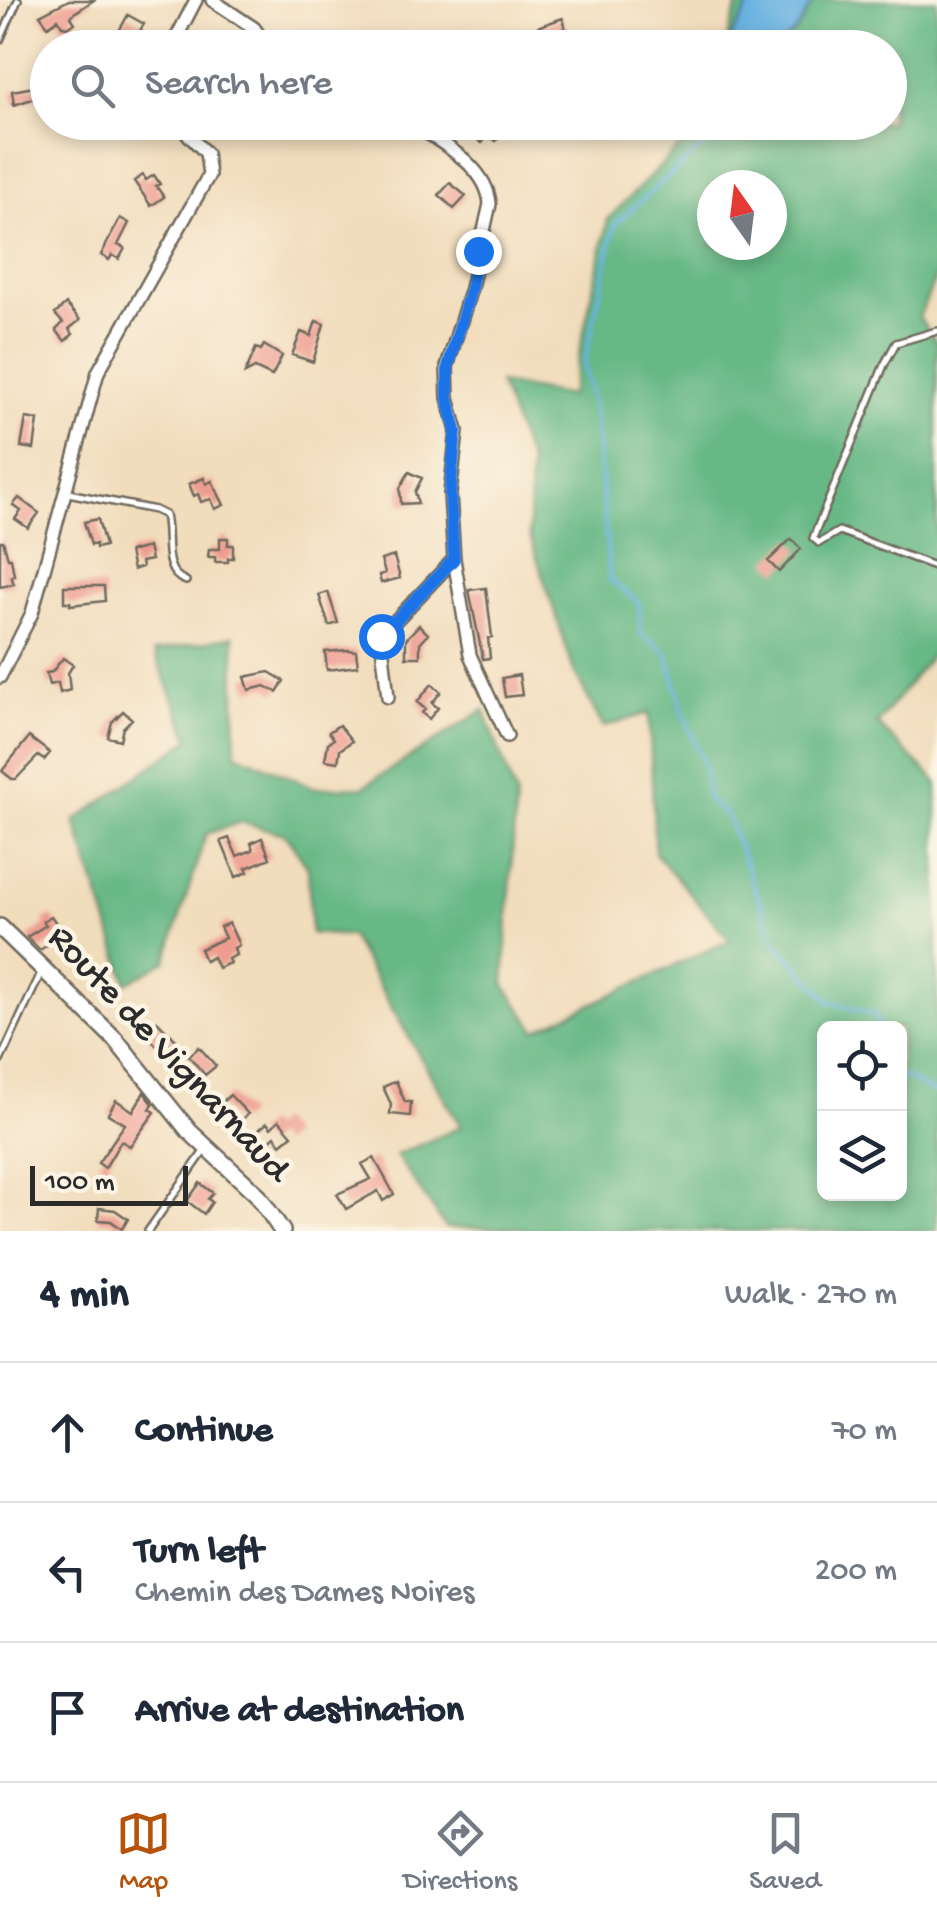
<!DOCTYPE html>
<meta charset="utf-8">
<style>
body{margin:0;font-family:"Gochi Hand",sans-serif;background:#f2f2f3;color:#1f2937}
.controls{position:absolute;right:30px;bottom:30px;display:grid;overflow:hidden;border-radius:15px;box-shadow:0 5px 15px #0003}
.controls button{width:90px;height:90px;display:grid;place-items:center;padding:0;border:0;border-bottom:2px solid #e0e1e3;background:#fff;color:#1f2937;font:50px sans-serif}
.compass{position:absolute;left:697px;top:170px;width:90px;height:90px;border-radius:50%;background:#fff;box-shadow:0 5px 15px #0003;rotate:346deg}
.scale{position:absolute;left:30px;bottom:25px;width:158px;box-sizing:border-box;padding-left:10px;border:5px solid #2b2b2b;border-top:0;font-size:28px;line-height:35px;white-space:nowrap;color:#2b2b2b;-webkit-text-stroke:8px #fcf5e5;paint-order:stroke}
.stop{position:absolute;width:30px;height:30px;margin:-22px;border:8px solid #1a73e8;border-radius:50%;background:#fff}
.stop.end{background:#1a73e8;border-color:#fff;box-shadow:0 2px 10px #0008}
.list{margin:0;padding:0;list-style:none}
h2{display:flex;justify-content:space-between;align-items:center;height:130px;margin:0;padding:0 40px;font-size:42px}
h2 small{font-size:32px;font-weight:400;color:#747a83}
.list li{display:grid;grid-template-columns:65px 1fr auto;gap:30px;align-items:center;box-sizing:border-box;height:140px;padding:0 40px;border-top:2px solid #e0e1e3}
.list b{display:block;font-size:38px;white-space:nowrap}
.list p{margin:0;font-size:32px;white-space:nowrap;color:#747a83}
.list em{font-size:32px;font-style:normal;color:#747a83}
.icon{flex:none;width:55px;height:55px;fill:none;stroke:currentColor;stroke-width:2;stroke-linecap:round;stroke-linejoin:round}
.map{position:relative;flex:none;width:937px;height:1231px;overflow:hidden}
.search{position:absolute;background:#fff;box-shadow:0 5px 15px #0003;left:30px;right:30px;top:30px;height:110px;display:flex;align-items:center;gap:25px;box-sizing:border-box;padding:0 35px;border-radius:55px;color:#747a83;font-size:38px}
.sheet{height:550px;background:#fff}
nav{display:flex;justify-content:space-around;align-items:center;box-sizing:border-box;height:140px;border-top:2px solid #e0e1e3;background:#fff;font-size:28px;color:#747a83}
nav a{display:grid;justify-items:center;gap:5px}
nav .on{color:#b45309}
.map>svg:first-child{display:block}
.forest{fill:#66b885;stroke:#487258;stroke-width:2.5;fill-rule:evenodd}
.water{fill:#69b2e1;stroke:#4a6e86;stroke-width:2.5}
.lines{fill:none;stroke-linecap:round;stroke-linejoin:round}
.stream{stroke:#69b2e1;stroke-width:4}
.building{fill:#ee9c90}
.lane-casing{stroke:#70695d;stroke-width:10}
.street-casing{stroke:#70695d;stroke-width:16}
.secondary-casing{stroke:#70695d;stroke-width:20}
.lane{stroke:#fff;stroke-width:5}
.street{stroke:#fff;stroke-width:11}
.secondary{stroke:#fff;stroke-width:15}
.route{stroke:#1a73e8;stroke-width:12}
.labels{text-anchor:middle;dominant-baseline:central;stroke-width:9;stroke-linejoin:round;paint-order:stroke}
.street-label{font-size:38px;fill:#2b2b2b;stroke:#fcf5e5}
</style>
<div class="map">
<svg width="937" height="1231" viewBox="0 0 937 1231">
<rect width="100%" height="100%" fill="#fcf5e5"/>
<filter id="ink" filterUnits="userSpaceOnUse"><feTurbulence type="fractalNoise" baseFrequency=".01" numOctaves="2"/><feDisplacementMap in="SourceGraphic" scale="20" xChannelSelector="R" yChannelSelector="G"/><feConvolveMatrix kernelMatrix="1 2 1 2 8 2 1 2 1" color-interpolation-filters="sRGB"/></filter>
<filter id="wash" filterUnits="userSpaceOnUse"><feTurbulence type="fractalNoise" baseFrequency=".0048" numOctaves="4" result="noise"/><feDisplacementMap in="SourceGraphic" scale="40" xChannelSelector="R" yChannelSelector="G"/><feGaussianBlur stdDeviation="2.25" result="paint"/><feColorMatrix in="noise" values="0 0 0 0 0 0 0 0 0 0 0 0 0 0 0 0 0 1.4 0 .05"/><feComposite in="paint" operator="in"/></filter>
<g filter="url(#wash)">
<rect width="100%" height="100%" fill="#f1dcbb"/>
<path class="forest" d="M 740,0 L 937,0 L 937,274 L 919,317 L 937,343 L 937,648 L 877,724 L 937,782 L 937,1231 L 528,1231 L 523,1228 L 446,1228 L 396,1155 L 461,1127 L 350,936 L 311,933 L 308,867 L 285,834 L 241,822 L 206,834 L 166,961 L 127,983 L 75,821 L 190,739 L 154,652 L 234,636 L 236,753 L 315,788 L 363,787 L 484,710 L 516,796 L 504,984 L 536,1030 L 730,940 L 655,853 L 649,713 L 603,727 L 574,671 L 529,534 L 530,464 L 499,383 L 570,396 L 608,219 L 697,129 L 699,123 L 890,122 L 890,48 L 724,47 ZM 712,185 L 772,185 L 772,245 L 712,245 ZM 824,1028 L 900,1028 L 900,1194 L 824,1194 Z"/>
<path class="water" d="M 752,0 L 814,0 L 797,30 L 778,47 L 726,47 Z"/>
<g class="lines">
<path class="stream" d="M 725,122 L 721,130 L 615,224 L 584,364 L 596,424 L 610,580 L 639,603 L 641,634 L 667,653 L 684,714 L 704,765 L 708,800 L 727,815 L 774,939 L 829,1001 L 875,1015 L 880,1028
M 900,1075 L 937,1094"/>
</g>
<g id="blocks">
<path class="building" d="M 69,0 L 94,0 L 73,14 L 71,17 L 75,23 L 69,27 L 62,26 L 58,19 L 48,26 L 40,15 Z
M 128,15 L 144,24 L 135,39 L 119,31 Z
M 563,18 L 567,34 L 541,42 L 537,27 Z
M 40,86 L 41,96 L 14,105 L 12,91 Z
M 478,122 L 502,122 L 498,127 L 503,131 L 496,141 L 488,135 L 482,143 L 470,134 Z
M 143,175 L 146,180 L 154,175 L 160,184 L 156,186 L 164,197 L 151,206 L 134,181 Z
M 450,183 L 466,196 L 454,209 L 439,195 Z
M 120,218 L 129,223 L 118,245 L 125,248 L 119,259 L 112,255 L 109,260 L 101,255 Z
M 66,304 L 80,320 L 69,329 L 73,334 L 65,341 L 56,330 L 63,323 L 55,314 Z
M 316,321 L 324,324 L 313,362 L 292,355 L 301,332 L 311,336 Z
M 264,345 L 282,356 L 272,376 L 255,368 L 245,373 L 256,348 L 261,350 Z
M 26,418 L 38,420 L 34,449 L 21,447 Z
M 409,472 L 422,478 L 415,492 L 418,503 L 401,504 L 400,488 Z
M 204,478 L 206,484 L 212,481 L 224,505 L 215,509 L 211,499 L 201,502 L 198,494 L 194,496 L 189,484 Z
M 19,498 L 39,513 L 28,528 L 15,519 L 21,511 L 13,505 Z
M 98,519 L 105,546 L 96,548 L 96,544 L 91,545 L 84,522 Z
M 220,538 L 228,538 L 228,545 L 233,545 L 233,558 L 228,558 L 228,562 L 215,562 L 215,557 L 208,557 L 209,549 L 220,549 Z
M 791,539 L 801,549 L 779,572 L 768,561 Z
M 0,541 L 3,541 L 8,558 L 11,558 L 14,575 L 11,576 L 14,584 L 0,587 Z
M 148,547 L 151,560 L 141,562 L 142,567 L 133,570 L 129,552 Z
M 394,556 L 400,578 L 381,583 L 379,575 L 385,573 L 381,560 Z
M 64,586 L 104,586 L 105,601 L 70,605 L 70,602 L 64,602 Z
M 486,588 L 492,637 L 488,638 L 490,658 L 483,659 L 469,590 Z
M 328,592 L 338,623 L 329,626 L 319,595 Z
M 419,625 L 428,634 L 420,643 L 420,657 L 406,657 L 406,639 Z
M 348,650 L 356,651 L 358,666 L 327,670 L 325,652 Z
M 63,658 L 73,665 L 68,673 L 70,690 L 60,693 L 58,683 L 49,685 L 46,673 L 52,672 Z
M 269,672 L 284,681 L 277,692 L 265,686 L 249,690 L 245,677 Z
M 519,675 L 522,695 L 505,697 L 502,678 Z
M 432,684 L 441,692 L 432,703 L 438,708 L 429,719 L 422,713 L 425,709 L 417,702 Z
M 123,711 L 132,719 L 123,728 L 120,740 L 108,737 L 112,722 Z
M 339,725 L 352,741 L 340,750 L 338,762 L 325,760 L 328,743 L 334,739 L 329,732 Z
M 29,737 L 50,753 L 44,760 L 38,756 L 16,779 L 12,779 L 2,771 Z
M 229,838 L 237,856 L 253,850 L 251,843 L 262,838 L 270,858 L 246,868 L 248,872 L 236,877 L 221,841 Z
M 51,916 L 64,934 L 40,950 L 27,937 L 46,925 L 43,921 Z
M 229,923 L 239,945 L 234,948 L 236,955 L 228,959 L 230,963 L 218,968 L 213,957 L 205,961 L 200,949 L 225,938 L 220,927 Z
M 157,1021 L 176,1040 L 163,1052 L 148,1037 L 151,1035 L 147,1031 Z
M 199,1047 L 216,1066 L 205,1075 L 189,1056 Z
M 396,1081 L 405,1102 L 411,1102 L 410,1116 L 390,1114 L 391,1104 L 383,1087 Z
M 144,1092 L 153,1104 L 150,1109 L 155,1112 L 130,1146 L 121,1141 L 105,1168 L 98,1163 L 125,1124 L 108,1114 L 116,1100 L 133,1111 Z
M 230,1095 L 248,1114 L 240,1121 L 236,1117 L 233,1120 L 220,1104 Z
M 279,1120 L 292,1135 L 281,1144 L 275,1136 L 266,1144 L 256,1132 L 267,1123 L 271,1128 Z
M 374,1158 L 394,1194 L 383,1201 L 378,1191 L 346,1209 L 337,1194 L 371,1179 L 362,1164 Z
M 200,1183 L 213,1193 L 208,1199 L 212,1202 L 204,1214 L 187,1201 Z
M 99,1208 L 115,1210 L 128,1219 L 122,1229 L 111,1221 L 98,1220 Z"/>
</g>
</g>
<g filter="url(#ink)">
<use href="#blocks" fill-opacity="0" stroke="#70695d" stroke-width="2.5"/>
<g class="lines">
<g class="lane-casing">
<path id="lane" d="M 0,40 L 18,0
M 937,331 L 896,343 L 884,365 L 813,538 L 819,543 L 839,531 L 937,567
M 68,493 L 155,510 L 165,515 C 171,539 160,572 186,581
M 0,1061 L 41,973
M 148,1231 L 205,1150"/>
</g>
<g class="street-casing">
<path id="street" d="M 212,0 L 254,28 L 269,48
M 171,48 L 196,0
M 411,122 C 440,143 487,165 490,204 L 471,288 L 447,367 L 448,398 L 457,431 L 450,494 L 454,559 L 470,655 L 507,736
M 0,677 L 32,613 L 98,372 L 209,175 L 206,153 L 176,122
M 388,697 L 381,636 L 454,559"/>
</g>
<g class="secondary-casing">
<path id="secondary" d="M 0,927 L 115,1039 L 189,1131 L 257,1194 L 282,1231"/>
</g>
<use href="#lane" class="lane"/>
<use href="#street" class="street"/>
<use href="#secondary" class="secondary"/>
</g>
</g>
<g class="lines" filter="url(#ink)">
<path class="route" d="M 381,636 L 454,559 L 450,494 L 456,431 L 448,398 L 448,367 L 471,288 L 478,251"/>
</g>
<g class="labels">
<g class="street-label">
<text transform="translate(167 1055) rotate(47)">Route de Vignarnaud</text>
</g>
</g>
</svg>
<div class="controls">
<button><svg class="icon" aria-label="locate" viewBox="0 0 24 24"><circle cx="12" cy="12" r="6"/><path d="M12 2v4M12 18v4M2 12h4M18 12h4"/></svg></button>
<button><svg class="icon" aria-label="layers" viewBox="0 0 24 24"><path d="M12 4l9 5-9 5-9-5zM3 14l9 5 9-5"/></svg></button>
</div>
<svg class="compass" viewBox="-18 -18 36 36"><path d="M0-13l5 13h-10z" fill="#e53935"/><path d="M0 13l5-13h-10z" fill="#747a83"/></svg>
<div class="scale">100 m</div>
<div class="stop" style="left:381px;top:636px"></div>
<div class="stop end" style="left:478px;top:251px"></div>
<div class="search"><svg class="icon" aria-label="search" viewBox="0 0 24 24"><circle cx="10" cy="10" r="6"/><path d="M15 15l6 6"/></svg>Search here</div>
</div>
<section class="sheet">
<h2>4 min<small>Walk · 270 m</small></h2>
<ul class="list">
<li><svg class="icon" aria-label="ahead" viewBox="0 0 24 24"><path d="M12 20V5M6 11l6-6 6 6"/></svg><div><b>Continue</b></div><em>70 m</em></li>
<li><svg class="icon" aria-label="left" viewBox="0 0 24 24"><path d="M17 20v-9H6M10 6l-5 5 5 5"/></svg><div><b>Turn left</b><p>Chemin des Dames Noires</p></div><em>200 m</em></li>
<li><svg class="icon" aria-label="arrive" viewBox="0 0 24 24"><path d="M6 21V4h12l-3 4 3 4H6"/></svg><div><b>Arrive at destination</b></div></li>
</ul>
</section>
<nav>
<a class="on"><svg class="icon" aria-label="map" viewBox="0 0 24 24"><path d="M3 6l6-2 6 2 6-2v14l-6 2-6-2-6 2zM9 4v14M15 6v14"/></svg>Map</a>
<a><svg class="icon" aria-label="directions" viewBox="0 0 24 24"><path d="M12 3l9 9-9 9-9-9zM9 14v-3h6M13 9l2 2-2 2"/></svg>Directions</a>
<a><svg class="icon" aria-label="saved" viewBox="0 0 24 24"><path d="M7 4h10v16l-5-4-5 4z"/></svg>Saved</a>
</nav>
